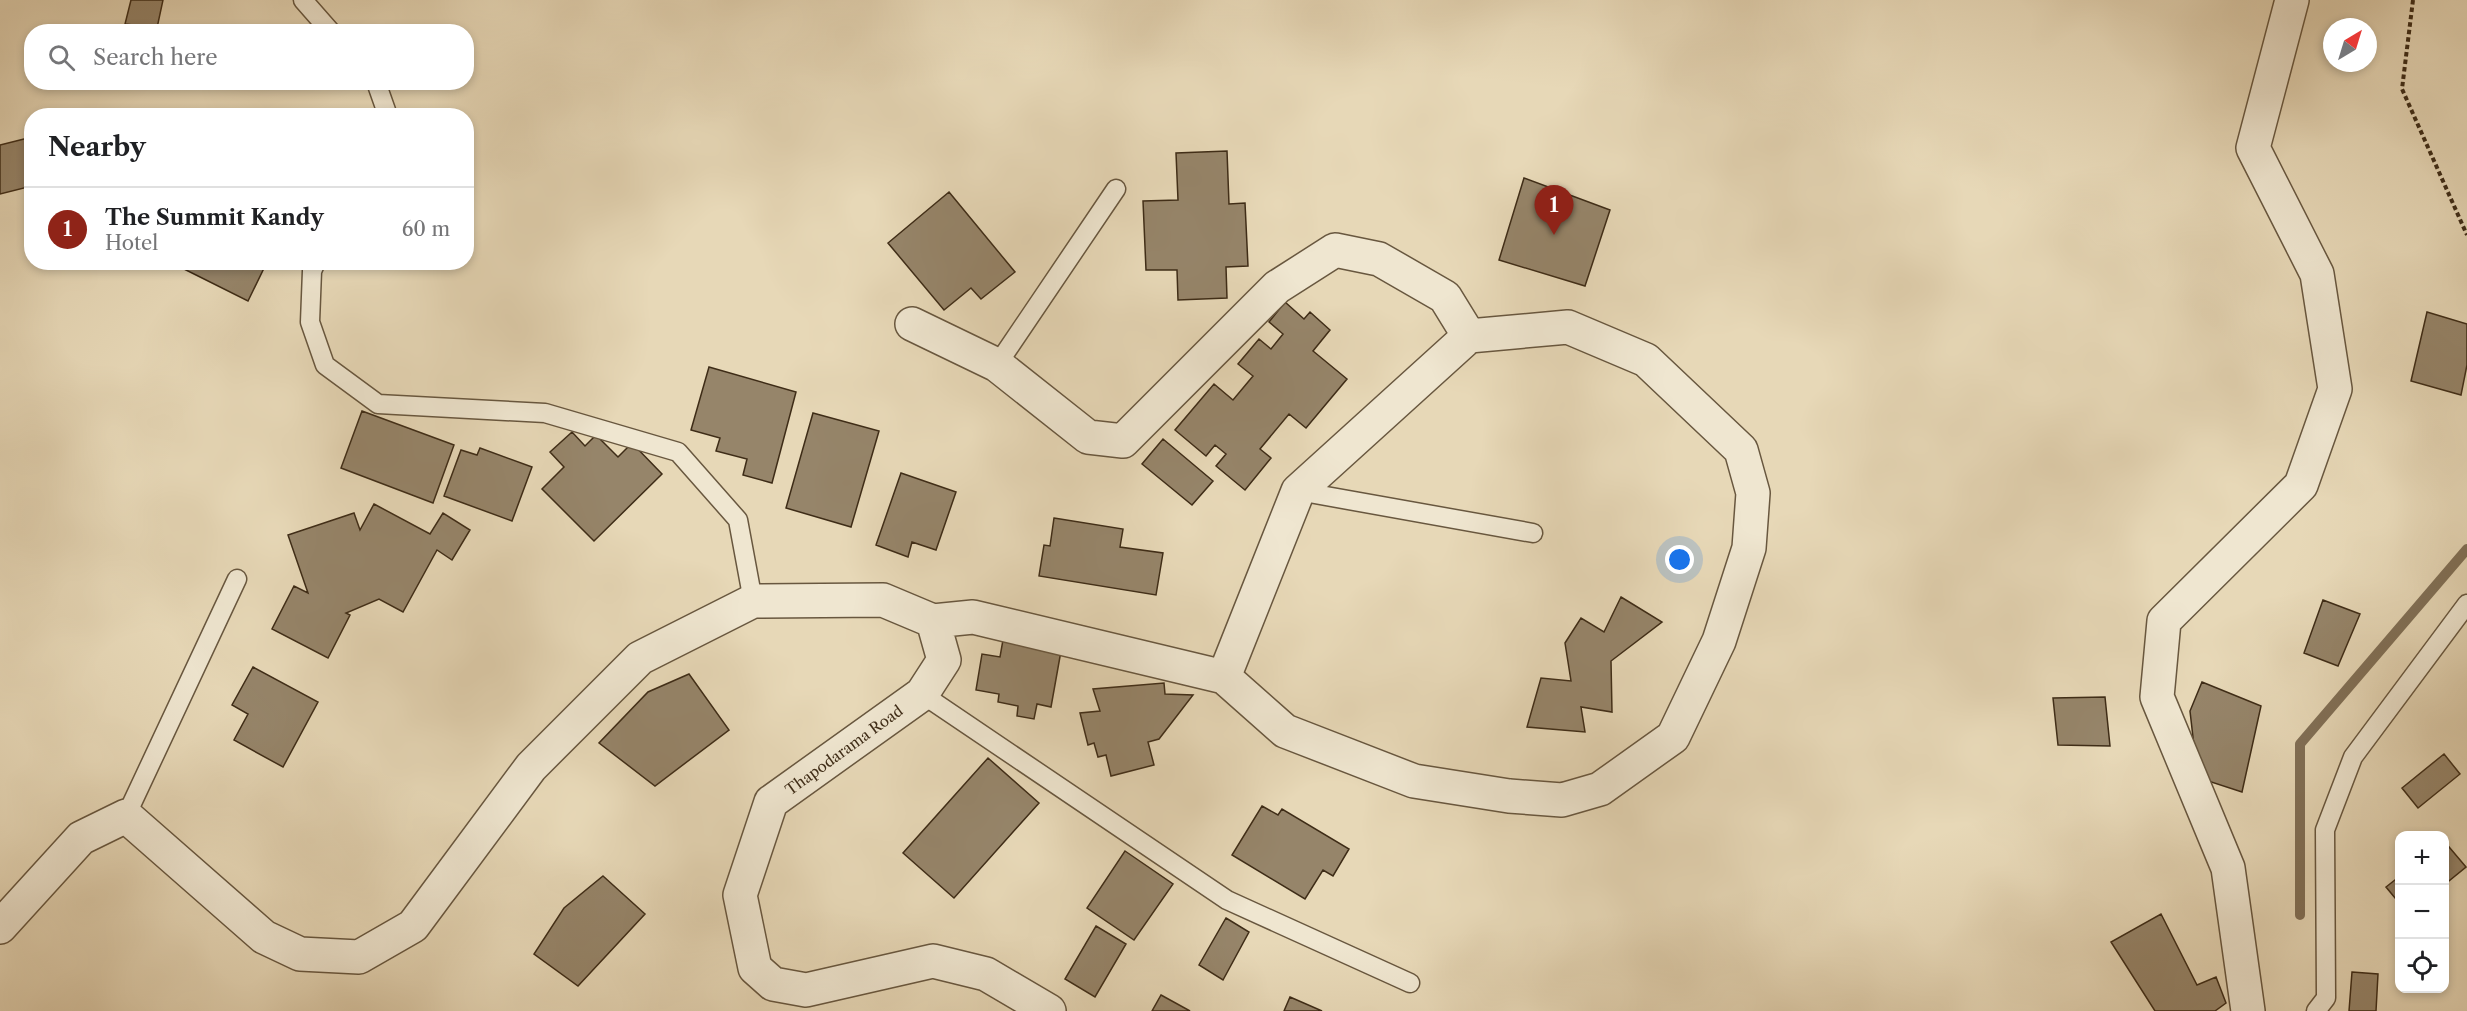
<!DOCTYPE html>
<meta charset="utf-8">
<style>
body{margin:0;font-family:"Libre Caslon Text",serif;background:#f2f2f2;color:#202124}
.controls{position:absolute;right:18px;bottom:18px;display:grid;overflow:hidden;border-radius:12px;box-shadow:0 3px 9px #0003}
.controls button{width:54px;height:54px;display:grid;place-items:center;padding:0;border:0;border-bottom:2px solid #e0e0e0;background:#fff;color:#202124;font:30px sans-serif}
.compass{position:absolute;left:2323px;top:18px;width:54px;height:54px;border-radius:50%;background:#fff;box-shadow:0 3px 9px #0003;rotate:38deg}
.you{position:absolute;left:1680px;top:560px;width:21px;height:21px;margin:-15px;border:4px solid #fff;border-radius:50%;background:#1a73e8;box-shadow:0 0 0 9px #1a73e833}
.badge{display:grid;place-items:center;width:39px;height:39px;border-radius:50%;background:#8f2418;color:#fff;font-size:20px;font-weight:700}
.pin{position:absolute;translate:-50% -50px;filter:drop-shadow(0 2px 3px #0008)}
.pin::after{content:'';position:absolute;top:32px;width:21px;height:18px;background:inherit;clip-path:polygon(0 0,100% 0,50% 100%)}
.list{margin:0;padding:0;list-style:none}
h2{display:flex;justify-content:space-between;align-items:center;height:78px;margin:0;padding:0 24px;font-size:26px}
h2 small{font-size:20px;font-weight:400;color:#757577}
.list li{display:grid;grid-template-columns:39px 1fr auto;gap:18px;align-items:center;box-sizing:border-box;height:84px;padding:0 24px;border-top:2px solid #e0e0e0}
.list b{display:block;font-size:22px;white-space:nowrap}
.list p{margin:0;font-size:20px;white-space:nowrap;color:#757577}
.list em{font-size:20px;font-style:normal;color:#757577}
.icon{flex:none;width:33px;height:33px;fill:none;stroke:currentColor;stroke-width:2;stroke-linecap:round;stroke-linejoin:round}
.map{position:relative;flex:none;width:2467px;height:1011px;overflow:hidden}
.search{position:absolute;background:#fff;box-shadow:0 3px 9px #0003;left:24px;top:24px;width:450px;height:66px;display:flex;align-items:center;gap:15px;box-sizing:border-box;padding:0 21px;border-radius:24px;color:#757577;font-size:22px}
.panel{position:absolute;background:#fff;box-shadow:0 3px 9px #0003;left:24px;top:108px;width:450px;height:162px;border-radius:24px}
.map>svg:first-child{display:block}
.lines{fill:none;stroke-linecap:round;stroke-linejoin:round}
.stream{stroke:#817057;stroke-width:10}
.building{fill:#96856a;stroke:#3e2c17;stroke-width:1.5}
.service-casing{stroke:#68573f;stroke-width:21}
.minor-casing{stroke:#68573f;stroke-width:36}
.path{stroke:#3e2c17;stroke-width:4;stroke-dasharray:4.5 3;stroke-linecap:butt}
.service{stroke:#efe6d0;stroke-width:18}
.minor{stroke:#efe6d0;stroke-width:33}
.labels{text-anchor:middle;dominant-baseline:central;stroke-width:6;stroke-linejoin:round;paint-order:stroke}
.street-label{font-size:15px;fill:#3e2c17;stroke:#efe6d0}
</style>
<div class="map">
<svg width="2467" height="1011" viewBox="0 0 2467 1011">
<rect width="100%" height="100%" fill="#e7d8b7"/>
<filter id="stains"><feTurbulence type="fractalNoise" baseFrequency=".00333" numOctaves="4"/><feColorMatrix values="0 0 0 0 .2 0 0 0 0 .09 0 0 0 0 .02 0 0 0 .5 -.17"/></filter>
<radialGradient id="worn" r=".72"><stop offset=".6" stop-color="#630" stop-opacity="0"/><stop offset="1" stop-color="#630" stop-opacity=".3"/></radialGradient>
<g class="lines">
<path class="stream" d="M 2300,915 L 2300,744 L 2467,549"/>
</g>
<path class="building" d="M 131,0 L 163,0 L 157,28 L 125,24 Z
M 32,137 L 32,186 L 0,194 L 0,145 Z
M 1227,151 L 1229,204 L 1245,203 L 1248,266 L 1226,267 L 1227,298 L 1178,300 L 1177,270 L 1146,270 L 1143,201 L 1178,200 L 1176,153 Z
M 1524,178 L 1610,210 L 1585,286 L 1499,260 Z
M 949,192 L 1015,272 L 981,299 L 971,288 L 944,310 L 888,243 Z
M 170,262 L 267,262 L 248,301 Z
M 1285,302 L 1304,319 L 1310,312 L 1330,330 L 1313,351 L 1347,379 L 1306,428 L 1289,414 L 1260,449 L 1271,458 L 1245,490 L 1216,466 L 1226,454 L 1215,445 L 1206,456 L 1175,430 L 1214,384 L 1233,400 L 1253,376 L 1238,364 L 1259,339 L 1271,349 L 1283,334 L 1269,322 Z
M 2427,312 L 2467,324 L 2467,365 L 2461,395 L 2411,381 Z
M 709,367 L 796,392 L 772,483 L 743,475 L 747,459 L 716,451 L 720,438 L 691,430 Z
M 362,411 L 454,445 L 433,503 L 341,468 Z
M 813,413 L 879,431 L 851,527 L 786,508 Z
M 572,432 L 585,446 L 596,435 L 618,457 L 632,443 L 662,474 L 594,541 L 542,489 L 564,467 L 550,452 Z
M 1163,439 L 1213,481 L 1192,505 L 1142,464 Z
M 480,448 L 532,467 L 512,521 L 444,496 L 461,450 L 477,455 Z
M 901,473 L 956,492 L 936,550 L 912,542 L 908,557 L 876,545 Z
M 374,504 L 430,534 L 443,513 L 470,530 L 452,560 L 437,550 L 403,612 L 379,599 L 346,613 L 350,615 L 328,658 L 272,629 L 294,586 L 308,593 L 288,535 L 354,513 L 360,530 Z
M 1054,518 L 1123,529 L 1120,547 L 1163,553 L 1156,595 L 1039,576 L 1044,545 L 1050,546 Z
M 1621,597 L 1662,622 L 1611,661 L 1612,712 L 1581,707 L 1585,732 L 1527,727 L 1541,678 L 1571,681 L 1565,643 L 1581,618 L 1604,632 Z
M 2323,600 L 2360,614 L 2338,666 L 2304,653 Z
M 1003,640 L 1061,651 L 1051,707 L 1037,704 L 1034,719 L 1017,716 L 1018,706 L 998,702 L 999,694 L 976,690 L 982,654 L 1000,657 Z
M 253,667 L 318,702 L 283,767 L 234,740 L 248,714 L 232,705 Z
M 689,674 L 729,730 L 655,786 L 599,743 L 648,692 Z
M 2202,682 L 2261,706 L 2242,792 L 2205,780 L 2194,746 L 2190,711 Z
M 1164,683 L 1165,694 L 1193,695 L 1159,739 L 1148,742 L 1154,765 L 1111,776 L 1106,755 L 1098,757 L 1094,743 L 1088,745 L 1080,713 L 1100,711 L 1093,689 Z
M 2105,697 L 2110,746 L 2058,745 L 2053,698 Z
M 2444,754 L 2460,774 L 2418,808 L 2402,788 Z
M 988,758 L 1039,803 L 954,898 L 903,853 Z
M 1262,806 L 1278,815 L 1282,809 L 1349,849 L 1333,876 L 1323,870 L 1305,899 L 1232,855 Z
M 2444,841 L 2466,867 L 2444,885 Z
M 1125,851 L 1173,884 L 1134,940 L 1087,908 Z
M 603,876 L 645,914 L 578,986 L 534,954 L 564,908 Z
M 2400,876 L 2400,904 L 2386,887 Z
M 2161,914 L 2197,985 L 2216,977 L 2226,1003 L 2215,1011 L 2155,1011 L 2111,942 Z
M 1226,918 L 1249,932 L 1223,980 L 1199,965 Z
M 1096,926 L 1126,944 L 1095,997 L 1065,979 Z
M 2352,972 L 2378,974 L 2376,1011 L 2349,1011 Z
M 1161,995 L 1190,1011 L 1152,1011 Z
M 1290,997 L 1322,1011 L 1284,1011 Z"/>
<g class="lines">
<g class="service-casing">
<path id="service" d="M 303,0 L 331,32
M 376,82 L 388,116
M 316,262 L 312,271 L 310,322 L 325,365 L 378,404 L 545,413 L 678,452 L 738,520 L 753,601
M 997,365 L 1116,189
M 1298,491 L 1533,533
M 922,694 L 1227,900 L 1410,983
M 126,816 L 237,579
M 2316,1011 L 2326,998 L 2325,830 L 2353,757 L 2467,604"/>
</g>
<g class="minor-casing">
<path id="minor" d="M 912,324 L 997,365 L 1088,437 L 1123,441 L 1277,287 L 1335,250 L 1379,259 L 1445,297 L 1469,336 L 1298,491 L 1224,677 L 973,617 L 933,621
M 1224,677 L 1285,731 L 1414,781 L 1509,796 L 1562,800 L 1600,789 L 1673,737 L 1719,641 L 1749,548 L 1753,493 L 1741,450 L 1646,360 L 1568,327 L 1469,336
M 0,927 L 81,838 L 126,816 L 264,937 L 300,954 L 359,957 L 413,926 L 531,767 L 640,658 L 753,601 L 883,600 L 933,621 L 944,660 L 922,694 L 771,802 L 740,895 L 755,968 L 773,984 L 806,990 L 933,961 L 986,974 L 1049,1011
M 2248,1011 L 2228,868 L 2157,697 L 2164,621 L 2301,485 L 2335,389 L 2317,274 L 2253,148 L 2292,0"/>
</g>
<path class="path" d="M 2413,0 L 2402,89 L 2467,235"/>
<use href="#service" class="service"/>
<use href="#minor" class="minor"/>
</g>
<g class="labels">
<g class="street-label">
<text transform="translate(844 750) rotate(-36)">Thapodarama Road</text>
</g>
</g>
<rect width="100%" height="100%" filter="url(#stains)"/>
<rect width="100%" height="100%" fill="url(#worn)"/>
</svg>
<div class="controls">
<button>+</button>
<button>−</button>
<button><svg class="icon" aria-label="locate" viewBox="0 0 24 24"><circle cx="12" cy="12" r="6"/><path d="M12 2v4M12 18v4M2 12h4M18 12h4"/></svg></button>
</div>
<svg class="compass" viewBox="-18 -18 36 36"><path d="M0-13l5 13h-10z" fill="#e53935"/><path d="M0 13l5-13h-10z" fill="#757577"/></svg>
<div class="you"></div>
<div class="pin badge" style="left:1554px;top:235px">1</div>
<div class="search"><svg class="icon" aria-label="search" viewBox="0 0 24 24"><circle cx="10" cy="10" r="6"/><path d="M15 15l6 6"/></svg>Search here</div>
<section class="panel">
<h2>Nearby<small></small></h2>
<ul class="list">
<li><span class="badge">1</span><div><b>The Summit Kandy</b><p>Hotel</p></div><em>60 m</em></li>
</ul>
</section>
</div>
